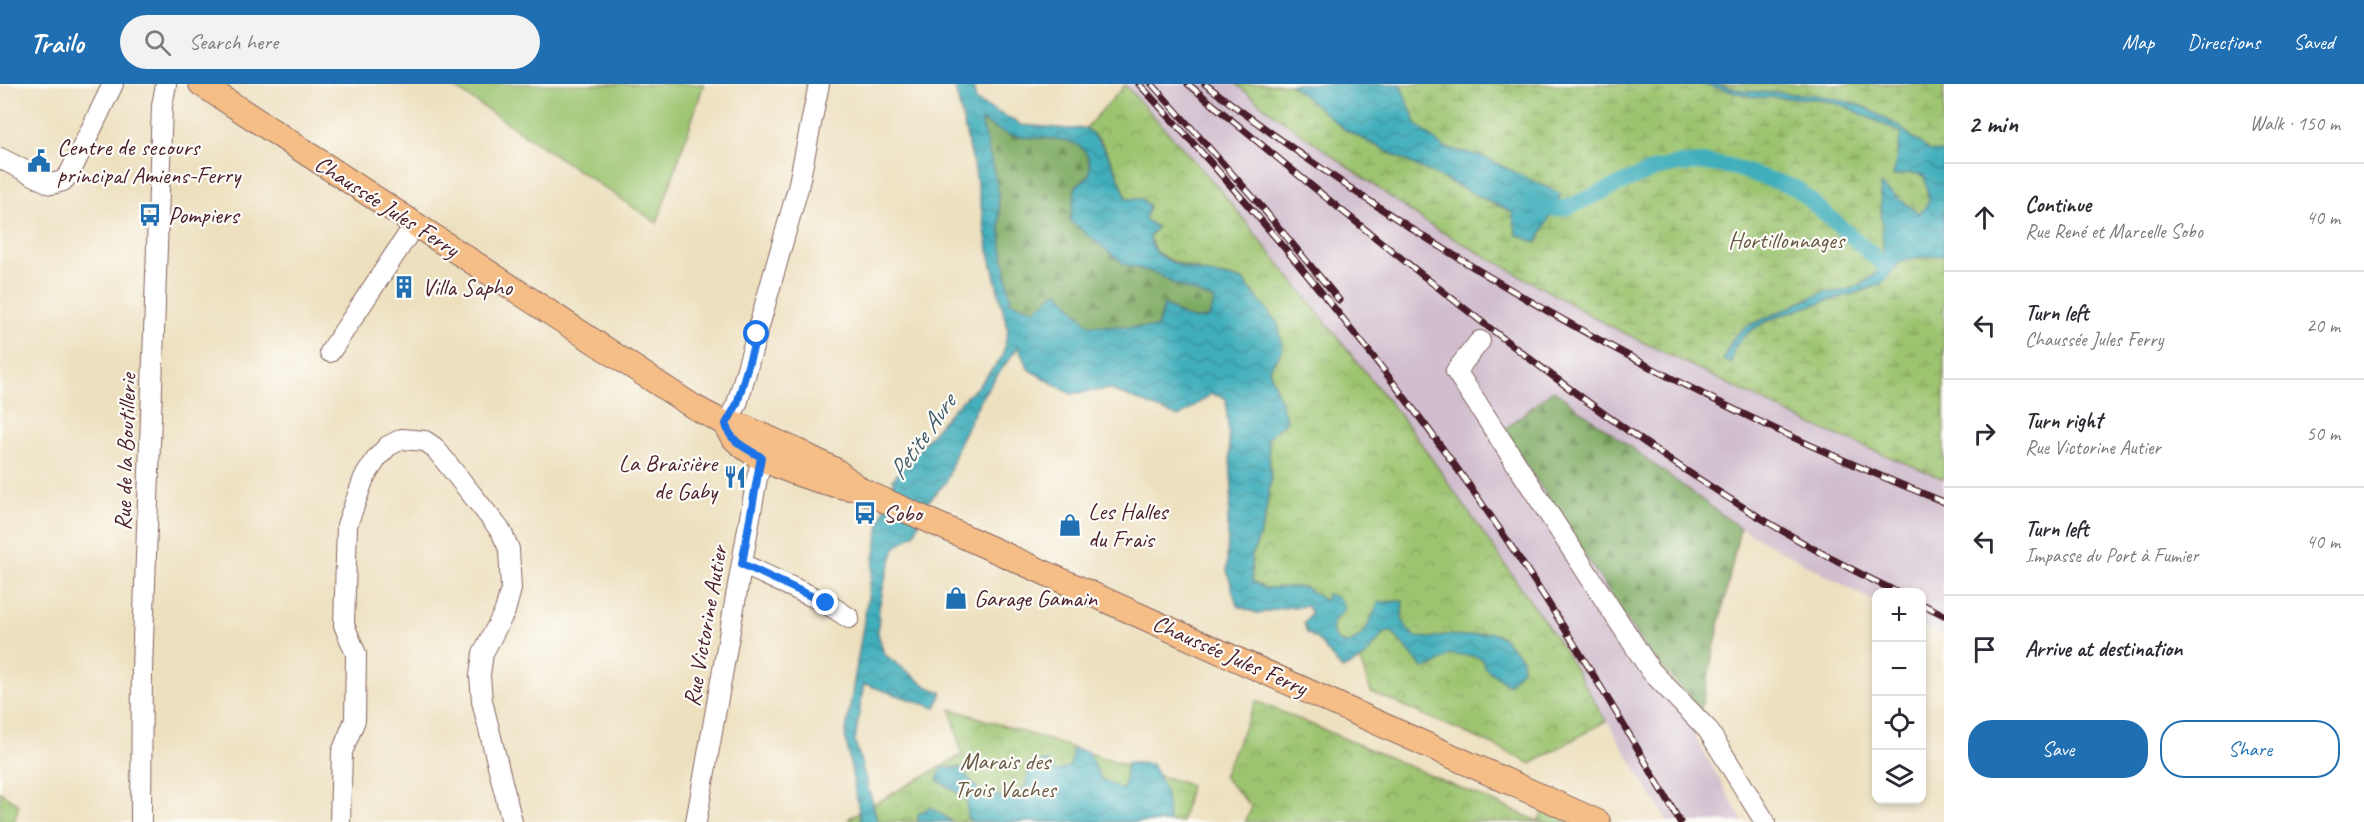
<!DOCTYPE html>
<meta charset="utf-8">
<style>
body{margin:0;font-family:Caveat,sans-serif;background:#f2f2f3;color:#2b2b33}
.controls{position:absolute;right:18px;bottom:18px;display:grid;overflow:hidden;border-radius:12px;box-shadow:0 3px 9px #0003}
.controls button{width:54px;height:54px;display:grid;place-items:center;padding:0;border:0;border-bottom:2px solid #e1e1e2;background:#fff;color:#2b2b33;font:30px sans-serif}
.stop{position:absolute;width:18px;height:18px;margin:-14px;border:4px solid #1a73e8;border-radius:50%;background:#fff}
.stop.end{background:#1a73e8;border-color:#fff;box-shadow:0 2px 6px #0008}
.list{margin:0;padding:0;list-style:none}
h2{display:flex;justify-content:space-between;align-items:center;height:78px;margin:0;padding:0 24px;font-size:26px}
h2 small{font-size:20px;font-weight:400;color:#7c7c81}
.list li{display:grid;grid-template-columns:39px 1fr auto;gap:18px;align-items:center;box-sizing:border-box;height:108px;padding:0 24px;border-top:2px solid #e1e1e2}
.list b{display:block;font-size:22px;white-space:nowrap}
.list p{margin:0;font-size:20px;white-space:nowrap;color:#7c7c81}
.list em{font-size:20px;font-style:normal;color:#7c7c81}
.actions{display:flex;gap:12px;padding:18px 24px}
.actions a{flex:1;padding:14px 0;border:2px solid #1f6fb2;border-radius:24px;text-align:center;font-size:21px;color:#1f6fb2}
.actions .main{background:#1f6fb2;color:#fff}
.icon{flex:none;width:33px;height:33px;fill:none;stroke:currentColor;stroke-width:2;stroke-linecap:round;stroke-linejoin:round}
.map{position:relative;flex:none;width:1944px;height:738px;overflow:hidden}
header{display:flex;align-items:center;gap:36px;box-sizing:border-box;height:84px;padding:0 30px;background:#1f6fb2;color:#fff}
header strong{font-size:28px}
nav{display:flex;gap:33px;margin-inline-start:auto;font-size:21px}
.search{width:420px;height:54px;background:#f2f2f3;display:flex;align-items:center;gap:15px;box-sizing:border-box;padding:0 21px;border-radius:33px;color:#7c7c81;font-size:22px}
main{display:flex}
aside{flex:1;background:#fff}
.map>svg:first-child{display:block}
.railway{fill:#d0bdcd}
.green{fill:#9cc470;stroke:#73724e;stroke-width:1.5}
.forest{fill:url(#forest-firs);stroke:#646446;stroke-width:1.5}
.wetland{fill:url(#wetland-marsh);stroke:#73724e;stroke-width:1.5}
.park{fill:url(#park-crowns);stroke:#73724e;stroke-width:1.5}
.water{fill:url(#water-waves);stroke:#446673;stroke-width:1.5;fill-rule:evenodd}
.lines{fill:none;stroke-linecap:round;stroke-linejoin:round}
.canal{stroke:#3faebb;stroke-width:16}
.minor-casing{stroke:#83635f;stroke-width:22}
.major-casing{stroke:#83635f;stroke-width:26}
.minor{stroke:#fff;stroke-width:20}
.major{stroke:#f6be87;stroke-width:24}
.rail-casing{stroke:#4a1f2b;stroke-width:7}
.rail{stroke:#fdfcf7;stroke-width:4.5;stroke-dasharray:14;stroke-linecap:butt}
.route{stroke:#1a73e8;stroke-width:8}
.labels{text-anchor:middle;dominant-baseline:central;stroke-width:4.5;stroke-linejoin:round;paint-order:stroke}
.poi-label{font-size:24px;fill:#4a1f2b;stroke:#fdfcf7;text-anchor:start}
.street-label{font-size:24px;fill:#4a1f2b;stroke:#fdfcf7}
.park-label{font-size:24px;fill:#675943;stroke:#fdfcf7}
.water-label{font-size:26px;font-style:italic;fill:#455f6c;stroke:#fdfcf7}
</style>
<header>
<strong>Trailo</strong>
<div class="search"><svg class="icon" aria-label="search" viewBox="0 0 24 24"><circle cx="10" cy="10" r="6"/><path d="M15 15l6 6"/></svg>Search here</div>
<nav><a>Map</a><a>Directions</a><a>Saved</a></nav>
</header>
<main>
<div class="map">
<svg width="1944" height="738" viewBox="0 0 1944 738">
<defs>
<pattern id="forest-firs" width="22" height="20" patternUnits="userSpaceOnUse" patternTransform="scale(1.5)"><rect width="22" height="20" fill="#7daa62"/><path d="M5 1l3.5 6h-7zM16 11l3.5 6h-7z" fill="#688a51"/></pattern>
<pattern id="wetland-marsh" width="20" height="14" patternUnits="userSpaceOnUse" patternTransform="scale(1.5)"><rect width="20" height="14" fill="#9cc470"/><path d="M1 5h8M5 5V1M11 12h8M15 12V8" fill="none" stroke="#819f5c"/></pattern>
<pattern id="park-crowns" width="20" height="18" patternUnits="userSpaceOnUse" patternTransform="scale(1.5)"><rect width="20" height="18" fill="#9cc470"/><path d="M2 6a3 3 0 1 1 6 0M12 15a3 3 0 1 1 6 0" fill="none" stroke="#819f5c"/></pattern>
<pattern id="water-waves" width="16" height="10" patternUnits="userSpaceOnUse" patternTransform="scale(1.5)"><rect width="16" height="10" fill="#3faebb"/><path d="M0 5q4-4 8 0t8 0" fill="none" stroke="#378d98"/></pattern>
</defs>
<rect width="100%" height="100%" fill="#fdfcf7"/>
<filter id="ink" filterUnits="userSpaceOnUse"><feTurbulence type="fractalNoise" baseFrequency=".0167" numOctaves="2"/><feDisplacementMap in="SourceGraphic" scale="12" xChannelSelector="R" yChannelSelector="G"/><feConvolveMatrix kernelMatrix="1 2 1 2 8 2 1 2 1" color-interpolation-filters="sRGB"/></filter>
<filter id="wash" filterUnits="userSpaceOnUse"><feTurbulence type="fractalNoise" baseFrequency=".008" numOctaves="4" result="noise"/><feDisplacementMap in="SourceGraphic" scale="24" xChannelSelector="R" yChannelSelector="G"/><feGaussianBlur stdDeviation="1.35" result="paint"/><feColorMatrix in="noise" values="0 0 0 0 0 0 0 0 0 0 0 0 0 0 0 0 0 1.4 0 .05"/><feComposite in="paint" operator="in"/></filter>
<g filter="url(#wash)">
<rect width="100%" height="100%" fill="#ede0bf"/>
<path class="railway" d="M 1124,0 L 1236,0 L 1267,25 L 1428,140 L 1610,242 L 1812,341 L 1944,395 L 1944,552 L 1922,542 L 1922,508 L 1876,508 L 1876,519 L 1740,444 L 1553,307 L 1649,570 L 1743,738 L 1668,738 L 1563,564 L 1413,348 L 1218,103 Z"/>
<path class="green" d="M 449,0 L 704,0 L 657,139 Z
M 0,708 L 19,721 L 14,738 L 0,738 Z"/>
<path class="forest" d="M 980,36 C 991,42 1002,49 1015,52 C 1043,57 1097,45 1089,92 L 1076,102 L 1101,161 L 1124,180 L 1158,190 L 1174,200 L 1215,216 L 1209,233 C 1192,240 1180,229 1165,221 L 1157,244 L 1088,241 L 1058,207 L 1035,226 L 1011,218 Z
M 1553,306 L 1740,444 L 1701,626 L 1649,570 L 1504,346 Z"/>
<path class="wetland" d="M 1236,0 L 1944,0 L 1944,395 L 1812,341 L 1610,242 L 1428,140 L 1267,25 Z"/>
<path class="park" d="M 1125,1 L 1218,103 L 1413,348 L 1563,564 L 1606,637 L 1531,680 L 1491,660 L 1371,608 L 1354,559 L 1342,560 L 1333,551 L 1332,539 L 1326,518 L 1305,503 L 1264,504 L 1252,497 L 1251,475 L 1264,439 L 1271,396 L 1268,353 L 1287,336 L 1269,285 L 1283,265 L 1243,196 L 1204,188 L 1172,177 L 1156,168 L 1149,153 L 1145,136 L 1127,115 L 1115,83 L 1100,56 L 1086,44 Z
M 1256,617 L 1538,737 L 1545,724 L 1575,738 L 1245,738 L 1252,723 L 1223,692 Z
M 951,625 L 1190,701 L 1182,738 L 849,738 L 849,734 L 962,671 Z"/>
<path class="water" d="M 954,0 L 973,0 L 976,17 L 1022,41 L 1069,45 L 1086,44 C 1108,63 1117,88 1127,115 L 1142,115 L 1149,122 L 1145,136 L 1157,143 L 1149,153 C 1151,157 1152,163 1155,166 C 1168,184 1222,192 1243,196 L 1278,240 L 1283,265 L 1269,285 L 1287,336 L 1268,354 L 1271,396 L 1264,439 L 1251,475 L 1252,497 L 1264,504 L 1305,503 L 1325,517 L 1327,510 C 1337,512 1342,515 1345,525 L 1332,539 L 1333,551 L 1342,560 C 1366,558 1369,536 1379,518 L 1403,517 L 1402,535 L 1408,546 L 1416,553 L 1430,554 L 1445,551 L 1467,552 L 1489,548 L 1502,553 L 1522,574 L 1523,584 L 1508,601 L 1484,583 L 1482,575 C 1471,569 1462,573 1450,570 L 1433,582 L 1424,585 L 1392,548 L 1384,549 L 1363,575 L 1342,585 L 1317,555 L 1307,549 L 1304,539 L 1311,529 L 1307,522 L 1280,524 L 1259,530 L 1237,522 L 1227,487 L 1228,434 L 1232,405 L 1226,314 L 1211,310 L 1179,333 L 1109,305 L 1071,310 L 1028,285 L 1018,263 L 983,311 L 960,357 L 946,398 L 927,419 L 915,449 L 895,464 L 884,500 L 879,524 L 878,549 L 884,570 L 928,603 L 942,608 L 936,624 L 864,600 L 855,657 L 878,738 L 861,738 L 845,652 L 881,433 L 893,403 L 893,395 L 953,325 L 979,301 L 1002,273 L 1008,247 L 989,169 L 975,87 ZM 981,36 C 992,43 1003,50 1015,52 C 1043,57 1097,46 1089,92 L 1076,102 L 1070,137 L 1124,180 L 1158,190 L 1174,200 L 1215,216 L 1209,233 C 1192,240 1179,229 1164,221 L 1157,244 L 1089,241 L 1058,207 L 1035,226 L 1011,218 L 1002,163 L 997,100 Z
M 1290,0 L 1400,0 L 1417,41 L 1443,63 L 1481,72 L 1561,110 L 1537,159 L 1517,151 L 1512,128 L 1402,75 L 1344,45 Z
M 1701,0 L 1714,0 L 1745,7 L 1816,11 L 1840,16 L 1862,22 L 1881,32 L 1900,43 L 1930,67 L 1944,68 L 1944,171 C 1934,173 1912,173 1903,177 C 1893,182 1888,197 1877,202 C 1845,217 1726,231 1732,280 L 1723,276 L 1732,256 L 1743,244 L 1826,207 C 1849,210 1869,198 1884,181 L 1880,101 L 1920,130 L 1929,117 L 1924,91 L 1910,89 L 1893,92 L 1901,49 L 1845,22 L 1819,15 L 1753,13 Z
M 1073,664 L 1088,668 L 1101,695 L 1123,706 L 1127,678 L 1152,680 L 1165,706 L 1169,738 L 973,738 L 967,734 L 967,715 L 937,696 L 942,684 L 959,683 L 979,706 L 1009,715 L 1025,703 L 1030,682 L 1046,676 L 1056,688 L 1070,682 Z
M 931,723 L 952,738 L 918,738 L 918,730 Z"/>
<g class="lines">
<path class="canal" d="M 1531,117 L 1553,125 L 1568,123 L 1655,85 L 1679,80 L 1706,79 L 1732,83 L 1796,104 L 1884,181"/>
</g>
</g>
<g filter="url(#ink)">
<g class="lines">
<g class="minor-casing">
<path id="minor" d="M 0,74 L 51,100 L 63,97 L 70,89 L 113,0
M 1480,257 L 1456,287 L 1651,587 L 1708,646 L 1765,738
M 330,268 L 415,140
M 726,340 L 737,320 L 798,104 L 819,0
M 742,480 L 826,519 L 849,534
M 141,738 L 142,585 L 162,22 L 166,0
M 340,738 L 342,668 L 355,636 L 356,570 L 344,541 L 347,441 L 364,394 L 377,374 L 388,362 L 402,355 L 425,357 L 434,363 L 501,447 L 509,465 L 511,505 L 505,527 L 483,569 L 480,591 L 482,617 L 512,738
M 696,738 L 757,394 L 766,360"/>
</g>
<g class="major-casing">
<path id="major" d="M 201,0 L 694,323 L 726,340 L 737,340 L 793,365 L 835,386 L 861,406 L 1598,738
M 726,340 C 733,373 820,399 850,404"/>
</g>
<use href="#minor" class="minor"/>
<use href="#major" class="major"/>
<g class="rail-casing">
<path id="rail" d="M 1139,0 C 1273,144 1399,296 1509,459 C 1570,550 1626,643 1680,738
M 1152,0 L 1260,121 L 1339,216
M 1188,0 C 1288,83 1389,166 1491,245 C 1619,344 1751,438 1897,508
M 1205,0 C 1431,172 1680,313 1944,418
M 1922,520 L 1944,531"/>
</g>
<use href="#rail" class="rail"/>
</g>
</g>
<g class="lines" filter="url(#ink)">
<path class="route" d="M 757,250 L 737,320 L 726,340 C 729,357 747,365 761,373 L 742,480 L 826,519"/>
</g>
<defs>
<g id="civic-bare" transform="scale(1.8)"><path d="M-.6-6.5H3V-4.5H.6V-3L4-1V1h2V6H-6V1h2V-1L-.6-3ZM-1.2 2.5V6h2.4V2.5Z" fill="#1f6fb2" stroke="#fdfcf7" stroke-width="2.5" paint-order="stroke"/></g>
<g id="bus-bare" transform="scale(1.8)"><path d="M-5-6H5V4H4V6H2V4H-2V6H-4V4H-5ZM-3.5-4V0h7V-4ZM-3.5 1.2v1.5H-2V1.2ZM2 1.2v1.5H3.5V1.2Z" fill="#1f6fb2" stroke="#fdfcf7" stroke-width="2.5" paint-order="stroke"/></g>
<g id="building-bare" transform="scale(1.8)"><path d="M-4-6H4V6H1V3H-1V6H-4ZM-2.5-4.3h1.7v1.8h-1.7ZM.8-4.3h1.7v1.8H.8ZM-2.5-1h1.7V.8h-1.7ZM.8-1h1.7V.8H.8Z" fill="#1f6fb2" stroke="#fdfcf7" stroke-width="2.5" paint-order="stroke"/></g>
<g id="restaurant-bare" transform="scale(1.8)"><path d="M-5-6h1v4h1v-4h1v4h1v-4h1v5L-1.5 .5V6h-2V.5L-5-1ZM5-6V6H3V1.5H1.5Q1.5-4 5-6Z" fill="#1f6fb2" stroke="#fdfcf7" stroke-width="2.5" paint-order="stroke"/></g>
<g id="shop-bare" transform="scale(1.8)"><path d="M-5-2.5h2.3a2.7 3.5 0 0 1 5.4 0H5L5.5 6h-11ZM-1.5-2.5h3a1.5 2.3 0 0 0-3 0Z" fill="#1f6fb2" stroke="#fdfcf7" stroke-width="2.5" paint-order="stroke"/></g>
</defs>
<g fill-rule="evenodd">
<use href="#civic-bare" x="39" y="77"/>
<use href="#bus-bare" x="150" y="131"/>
<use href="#building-bare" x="404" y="203"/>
<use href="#restaurant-bare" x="735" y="393"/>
<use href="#bus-bare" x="865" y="429"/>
<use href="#shop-bare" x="1070" y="441"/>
<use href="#shop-bare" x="956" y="514"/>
</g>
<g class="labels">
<g class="poi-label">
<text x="57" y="63">Centre de secours<tspan x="57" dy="28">principal Amiens-Ferry</tspan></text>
<text x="168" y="131">Pompiers</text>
<text x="422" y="203">Villa Sapho</text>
<text x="717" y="379" text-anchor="end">La Braisière<tspan x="717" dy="28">de Gaby</tspan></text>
<text x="1088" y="427">Les Halles<tspan x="1088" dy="28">du Frais</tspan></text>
<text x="883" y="429">Sobo</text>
<text x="974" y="514">Garage Gamain</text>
</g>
<g class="street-label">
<text transform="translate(387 122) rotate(33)">Chaussée Jules Ferry</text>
<text transform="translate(125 368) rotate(-88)">Rue de la Boutillerie</text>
<text transform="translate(705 542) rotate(-80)">Rue Victorine Autier</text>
<text transform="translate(1230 571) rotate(24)">Chaussée Jules Ferry</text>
</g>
<g class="park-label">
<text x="1786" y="156">Hortillonnages</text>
<text x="1005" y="677">Marais des<tspan x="1005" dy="28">Trois Vaches</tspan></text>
</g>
<g class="water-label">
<text transform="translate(922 353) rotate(-55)">Petite Avre</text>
</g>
</g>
</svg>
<div class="controls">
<button>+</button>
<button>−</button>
<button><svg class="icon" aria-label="locate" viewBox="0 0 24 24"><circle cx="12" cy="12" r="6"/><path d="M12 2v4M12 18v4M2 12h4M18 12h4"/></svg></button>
<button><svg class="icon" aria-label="layers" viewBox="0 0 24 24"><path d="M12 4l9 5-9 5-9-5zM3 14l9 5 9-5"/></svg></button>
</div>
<div class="stop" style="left:757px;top:250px"></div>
<div class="stop end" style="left:826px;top:519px"></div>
</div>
<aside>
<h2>2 min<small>Walk · 150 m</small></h2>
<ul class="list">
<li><svg class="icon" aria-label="ahead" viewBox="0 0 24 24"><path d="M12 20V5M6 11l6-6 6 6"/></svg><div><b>Continue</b><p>Rue René et Marcelle Sobo</p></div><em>40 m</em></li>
<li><svg class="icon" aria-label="left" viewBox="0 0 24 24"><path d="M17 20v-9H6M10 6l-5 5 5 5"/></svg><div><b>Turn left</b><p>Chaussée Jules Ferry</p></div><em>20 m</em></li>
<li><svg class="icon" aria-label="right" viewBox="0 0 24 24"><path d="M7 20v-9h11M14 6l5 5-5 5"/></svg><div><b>Turn right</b><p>Rue Victorine Autier</p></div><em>50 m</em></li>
<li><svg class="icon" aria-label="left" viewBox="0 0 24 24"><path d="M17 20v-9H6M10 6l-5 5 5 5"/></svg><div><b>Turn left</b><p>Impasse du Port à Fumier</p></div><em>40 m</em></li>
<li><svg class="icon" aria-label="arrive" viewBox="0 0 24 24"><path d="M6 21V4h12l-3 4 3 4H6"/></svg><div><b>Arrive at destination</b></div></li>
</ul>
<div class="actions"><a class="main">Save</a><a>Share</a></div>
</aside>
</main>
